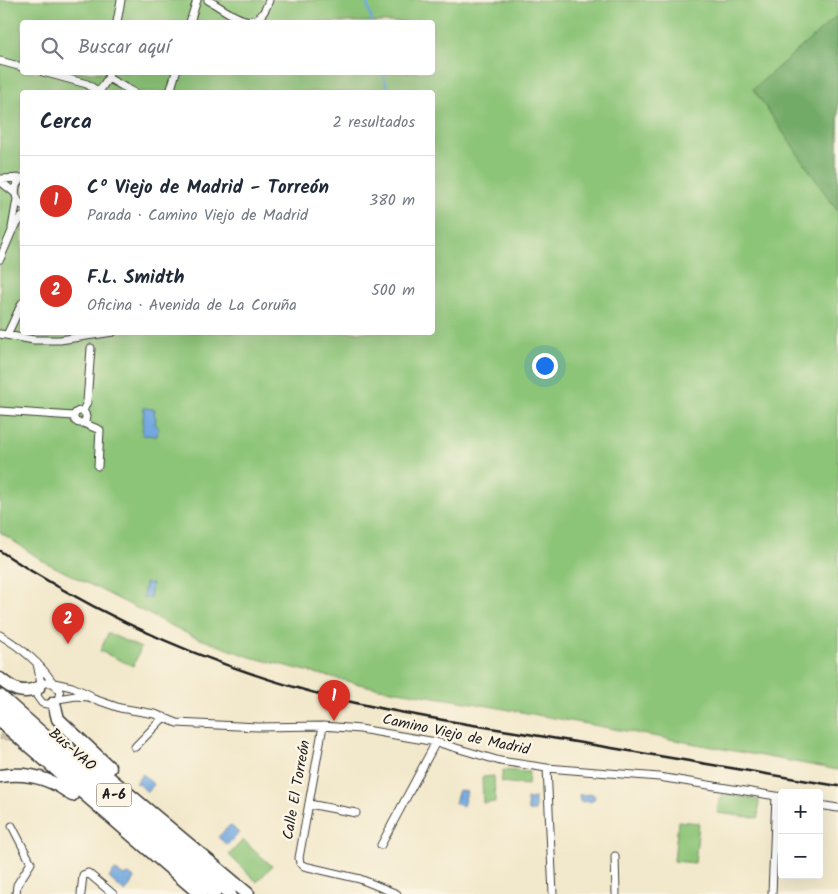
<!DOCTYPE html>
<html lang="es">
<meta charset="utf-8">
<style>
body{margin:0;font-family:Kalam,sans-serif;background:#f2f2f3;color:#1f2937}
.controls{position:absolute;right:15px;bottom:15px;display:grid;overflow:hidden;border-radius:5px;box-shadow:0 5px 20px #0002}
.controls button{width:45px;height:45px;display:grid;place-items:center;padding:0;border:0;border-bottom:1px solid #e0e1e3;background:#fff;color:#1f2937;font:25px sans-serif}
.you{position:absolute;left:544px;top:365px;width:18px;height:18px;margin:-12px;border:4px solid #fff;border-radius:50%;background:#1a73e8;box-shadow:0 0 0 8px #1a73e833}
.badge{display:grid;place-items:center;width:32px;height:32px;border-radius:50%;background:#d93025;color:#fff;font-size:16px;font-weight:700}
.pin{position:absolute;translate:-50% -41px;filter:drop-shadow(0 1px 2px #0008)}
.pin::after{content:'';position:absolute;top:26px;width:18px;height:15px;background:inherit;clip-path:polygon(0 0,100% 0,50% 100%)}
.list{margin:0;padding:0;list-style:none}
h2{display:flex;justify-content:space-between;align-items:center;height:65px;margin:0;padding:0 20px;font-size:21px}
h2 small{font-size:16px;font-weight:400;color:#747a83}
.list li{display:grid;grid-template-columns:32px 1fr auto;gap:15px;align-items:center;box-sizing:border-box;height:90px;padding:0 20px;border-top:1px solid #e0e1e3}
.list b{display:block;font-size:19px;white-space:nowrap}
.list p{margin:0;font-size:16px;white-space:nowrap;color:#747a83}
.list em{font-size:16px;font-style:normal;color:#747a83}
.icon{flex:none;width:28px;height:28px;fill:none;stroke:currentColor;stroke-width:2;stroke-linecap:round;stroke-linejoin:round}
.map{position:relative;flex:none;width:838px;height:894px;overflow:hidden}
.search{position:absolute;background:#fff;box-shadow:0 5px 20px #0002;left:20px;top:20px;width:415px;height:55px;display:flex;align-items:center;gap:12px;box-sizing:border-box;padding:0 18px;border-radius:5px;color:#747a83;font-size:19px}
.panel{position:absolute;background:#fff;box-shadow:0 5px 20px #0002;left:20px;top:90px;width:415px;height:245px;border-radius:5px}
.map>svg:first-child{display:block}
.green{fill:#8dc578;stroke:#54704a;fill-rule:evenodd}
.forest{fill:#72aa68;stroke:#476342}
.water{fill:#71a7df;stroke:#46627e}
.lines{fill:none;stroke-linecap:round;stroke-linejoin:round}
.stream{stroke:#71a7df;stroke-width:2.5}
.motorway-tunnel{stroke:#c7bfa8;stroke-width:12;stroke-dasharray:12 6;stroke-linecap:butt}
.minor-casing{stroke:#3c3b36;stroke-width:9}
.motorway-casing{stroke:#3c3b36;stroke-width:15}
.minor{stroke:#fff;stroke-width:7}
.motorway{stroke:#fff;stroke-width:12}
.rail{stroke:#1c1c1c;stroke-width:2.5}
.labels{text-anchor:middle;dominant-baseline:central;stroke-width:5;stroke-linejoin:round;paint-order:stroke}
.shield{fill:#fcf5e5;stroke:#5f5d58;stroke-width:1}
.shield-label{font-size:14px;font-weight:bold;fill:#1c1c1c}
.street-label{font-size:15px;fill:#1c1c1c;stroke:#fcf5e5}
</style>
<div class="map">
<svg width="838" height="894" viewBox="0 0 838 894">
<rect width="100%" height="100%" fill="#fcf5e5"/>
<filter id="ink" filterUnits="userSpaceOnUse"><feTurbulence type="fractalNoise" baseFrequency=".02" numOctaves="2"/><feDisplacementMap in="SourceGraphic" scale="10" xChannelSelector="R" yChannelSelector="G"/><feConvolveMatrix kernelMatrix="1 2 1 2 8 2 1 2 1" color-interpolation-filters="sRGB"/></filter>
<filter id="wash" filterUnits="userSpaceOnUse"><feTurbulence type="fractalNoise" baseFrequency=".0096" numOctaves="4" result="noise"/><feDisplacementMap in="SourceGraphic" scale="20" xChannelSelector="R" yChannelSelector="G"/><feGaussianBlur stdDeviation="1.12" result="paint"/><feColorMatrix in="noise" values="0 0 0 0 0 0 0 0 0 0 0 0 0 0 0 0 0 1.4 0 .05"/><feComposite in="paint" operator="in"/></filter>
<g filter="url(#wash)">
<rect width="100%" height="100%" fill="#f2e8cb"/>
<path class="green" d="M 0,0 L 838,0 L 838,770 L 472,703 L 367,686 L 250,657 L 192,636 L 43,561 L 0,532 ZM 22,22 L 432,22 L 432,72 L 22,72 ZM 22,92 L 432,92 L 432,332 L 22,332 Z
M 108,633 L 141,648 L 133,666 L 100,651 Z
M 503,770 L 529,772 L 528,785 L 501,782 Z
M 494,776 L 495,802 L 483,803 L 482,777 Z
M 723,793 L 759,800 L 758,818 L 717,813 L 719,799 L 722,799 Z
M 678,821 L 699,823 L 695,863 L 674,861 Z
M 243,840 L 272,866 L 257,882 L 229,855 Z"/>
<path class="forest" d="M 838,15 L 838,212 L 753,89 Z"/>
<path class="water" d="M 144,408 L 155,409 L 154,414 L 156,418 L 155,423 L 158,428 L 157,436 L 142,435 Z
M 145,583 L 152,584 L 150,598 L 143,598 Z
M 143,774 L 154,785 L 147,792 L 138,783 L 135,783 Z
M 459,790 L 467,792 L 463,806 L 455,803 Z
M 593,794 L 595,797 L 593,801 L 580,802 L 579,795 Z
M 535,798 L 535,811 L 528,811 L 527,799 Z
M 230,825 L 239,833 L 227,845 L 218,837 Z
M 115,870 L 124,876 L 129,874 L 134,878 L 132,884 L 125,892 L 109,878 Z"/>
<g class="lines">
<path class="stream" d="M 366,0 L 372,22
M 383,72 L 388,92"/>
</g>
</g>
<g filter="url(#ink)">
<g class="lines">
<path class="motorway-tunnel" d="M 0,734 L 23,736"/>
<g class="minor-casing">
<path id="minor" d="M 208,0 C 231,13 257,39 269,0
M 117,22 L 121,0
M 190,22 L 197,0
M 0,61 L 22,67
M 43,72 L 87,84 L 99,92
M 108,78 L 133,92
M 99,92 L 108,78 L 109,72
M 170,92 L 176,72
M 22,178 C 13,186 13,196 22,205
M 0,179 L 22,178
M 0,181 L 15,193
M 12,228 L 17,199
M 0,259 L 12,231 L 22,217
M 0,334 L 34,340 L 60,340 L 113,332
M 7,335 L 22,303
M74 417a6 6 0 1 1 12 0a6 6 0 1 1-12 0Z
M 0,411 L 74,416
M 83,411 L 87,402 L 91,348
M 83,423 L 100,430 L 98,466
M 0,635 C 20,647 38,661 51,680 C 55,686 64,691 57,700 C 53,705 48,705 42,703 L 37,696 L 38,688 L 44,683 L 53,683
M 37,663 L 41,684
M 54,683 L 72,687 L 90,695
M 58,699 L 76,696 L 88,697 L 120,708 L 155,714 L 177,723 L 258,727 L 323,726 L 360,729 L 436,742 L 500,761 L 547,768 L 659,777 L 782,797
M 323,726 L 299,858 L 300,863 L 304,866 L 360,879 L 397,894
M 135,747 L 164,717
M 547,768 L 553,894
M 309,804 L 356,813
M 819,805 L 838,808
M 12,826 L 31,863 L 17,885 L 16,894
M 381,845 L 436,742
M 615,856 L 616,894
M 81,894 L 83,875 L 88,873 L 113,894
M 772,894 L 776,796"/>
</g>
<g class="motorway-casing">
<path id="motorway" d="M 0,679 C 12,689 22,695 38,688
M 0,696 L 62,751 L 230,894
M 54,703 L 58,719 L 110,768
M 0,708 L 214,894
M 0,721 L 200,894
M 77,753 L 94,765 L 248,894
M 0,776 C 27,772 51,778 72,795"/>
</g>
<use href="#minor" class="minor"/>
<use href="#motorway" class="motorway"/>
<path class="rail" d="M 0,551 C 101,618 216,668 334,698 C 410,716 487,727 564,740 C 655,755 747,771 838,786"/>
</g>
</g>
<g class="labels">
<rect class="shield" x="96.5" y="783.5" width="35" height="23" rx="4"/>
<g class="shield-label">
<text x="114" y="795">A-6</text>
</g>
<g class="street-label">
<text transform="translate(456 735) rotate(12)">Camino Viejo de Madrid</text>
<text transform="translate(72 750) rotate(41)">Bus-VAO</text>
<text transform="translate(297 790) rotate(-80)">Calle El Torreón</text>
</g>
</g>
</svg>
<div class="controls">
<button>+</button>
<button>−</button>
</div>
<div class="you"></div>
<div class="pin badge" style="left:334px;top:721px">1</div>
<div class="pin badge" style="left:68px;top:644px">2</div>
<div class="search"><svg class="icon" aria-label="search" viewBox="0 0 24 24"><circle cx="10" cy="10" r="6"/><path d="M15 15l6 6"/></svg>Buscar aquí</div>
<section class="panel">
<h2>Cerca<small>2 resultados</small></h2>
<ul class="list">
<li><span class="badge">1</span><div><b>Cº Viejo de Madrid - Torreón</b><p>Parada · Camino Viejo de Madrid</p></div><em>380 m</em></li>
<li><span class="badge">2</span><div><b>F.L. Smidth</b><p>Oficina · Avenida de La Coruña</p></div><em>500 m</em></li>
</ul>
</section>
</div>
